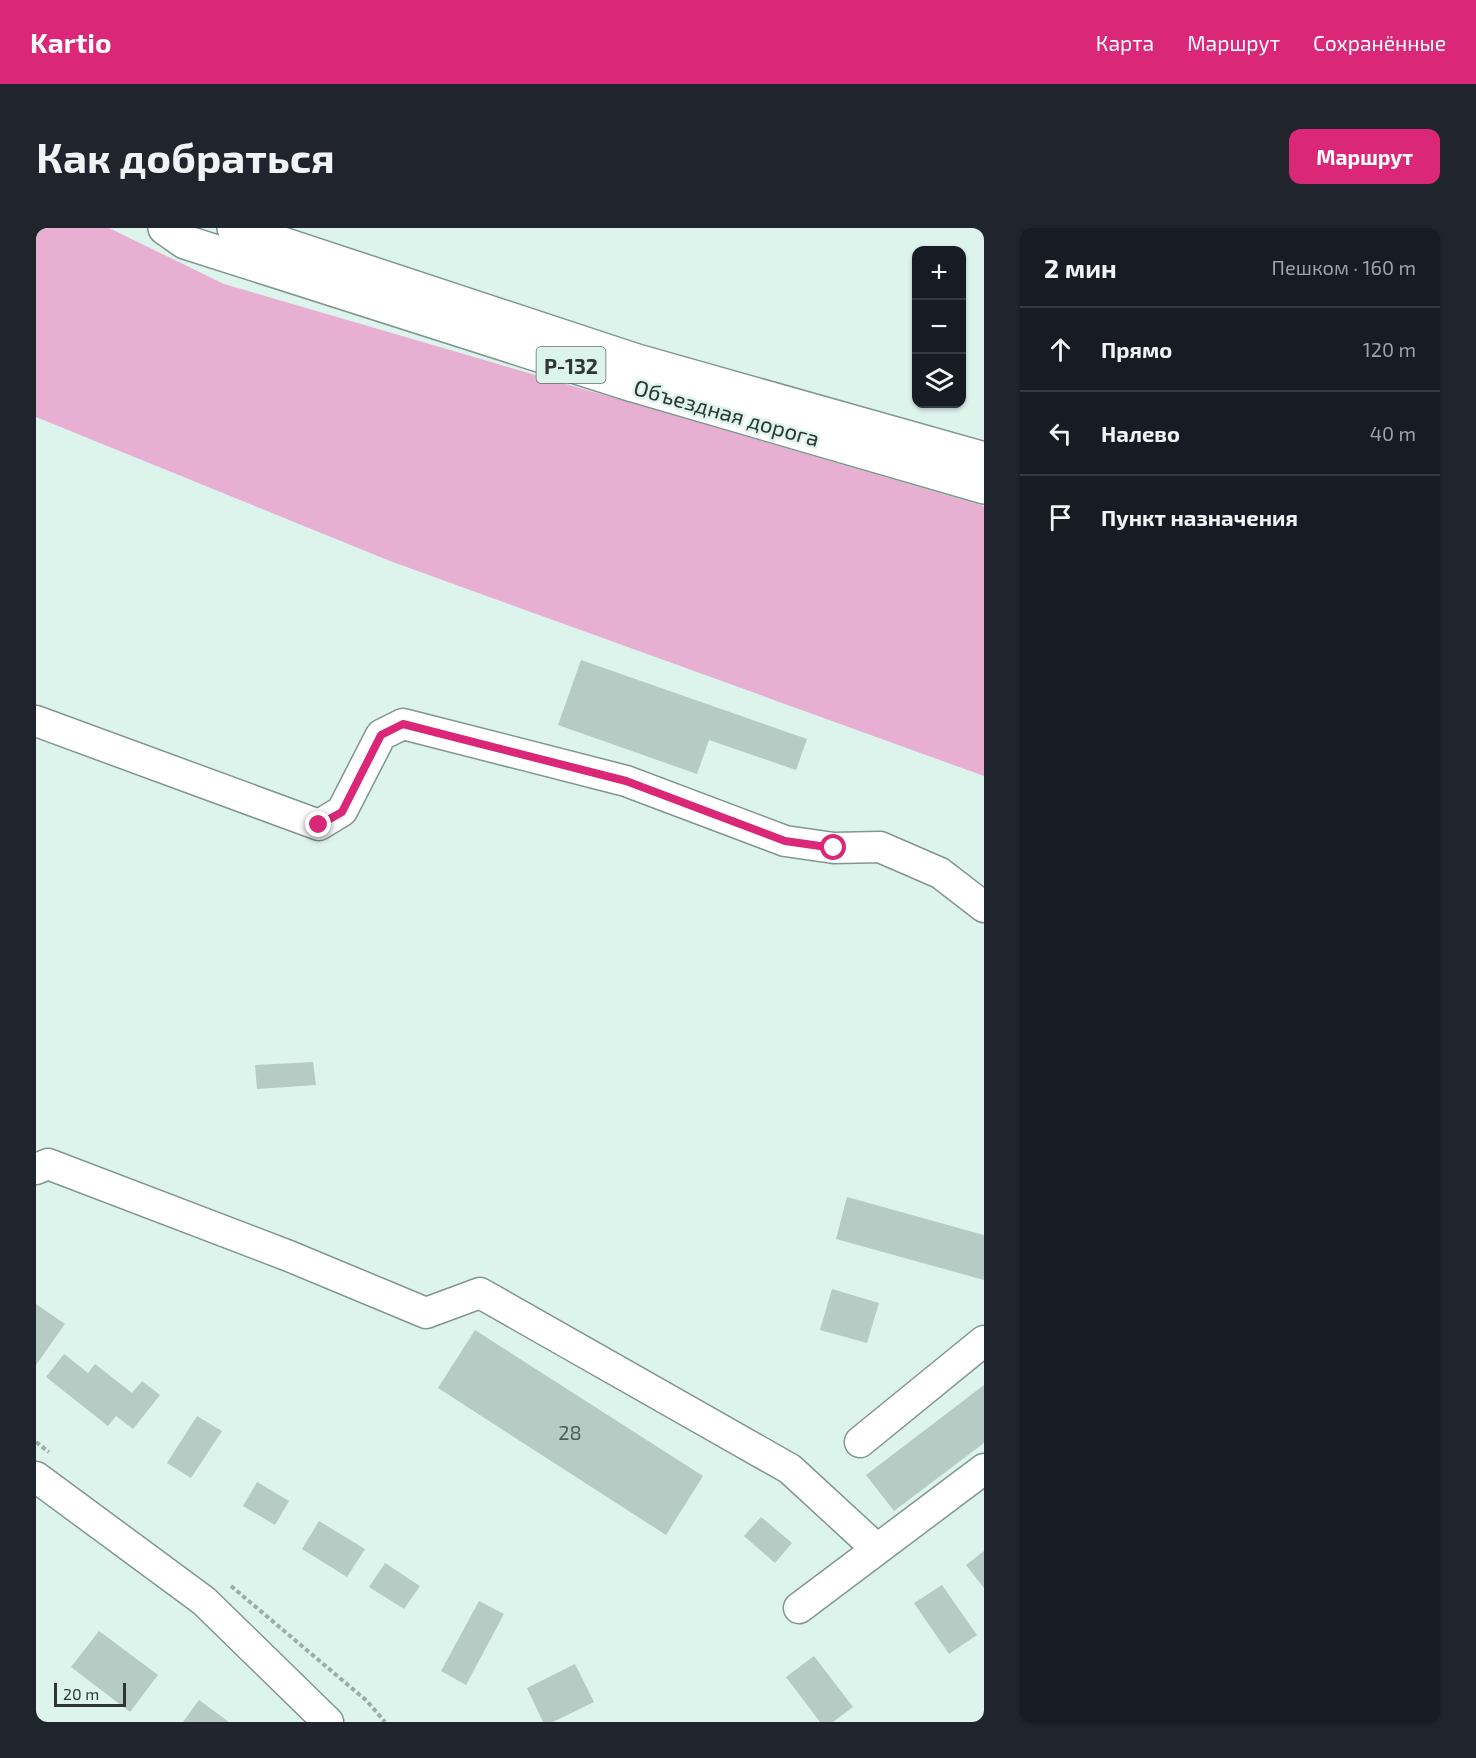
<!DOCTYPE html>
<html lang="ru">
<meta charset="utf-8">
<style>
body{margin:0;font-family:"Exo 2",sans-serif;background:#20242c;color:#f1f3f6}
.controls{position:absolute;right:18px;top:18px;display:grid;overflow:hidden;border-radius:12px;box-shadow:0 2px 4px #0004}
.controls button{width:54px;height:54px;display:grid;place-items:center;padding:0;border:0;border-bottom:2px solid #363941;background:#171b24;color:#f1f3f6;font:30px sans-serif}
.scale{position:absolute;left:18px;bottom:15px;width:72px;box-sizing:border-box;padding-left:6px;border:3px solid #2e3734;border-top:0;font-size:16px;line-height:21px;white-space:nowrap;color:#2e3734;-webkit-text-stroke:4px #ddf4ed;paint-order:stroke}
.stop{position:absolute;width:18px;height:18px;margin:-14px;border:4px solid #db2777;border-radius:50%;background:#fff}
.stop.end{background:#db2777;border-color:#fff;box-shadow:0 2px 6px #0008}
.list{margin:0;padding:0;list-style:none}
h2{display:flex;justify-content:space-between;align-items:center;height:78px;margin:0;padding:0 24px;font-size:26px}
h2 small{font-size:20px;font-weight:400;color:#9ea1a6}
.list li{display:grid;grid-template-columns:39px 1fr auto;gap:18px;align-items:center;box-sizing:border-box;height:84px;padding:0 24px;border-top:2px solid #363941}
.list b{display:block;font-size:22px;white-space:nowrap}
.list em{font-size:20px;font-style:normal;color:#9ea1a6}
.icon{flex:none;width:33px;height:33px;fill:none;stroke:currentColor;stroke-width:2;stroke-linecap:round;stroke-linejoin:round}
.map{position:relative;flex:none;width:948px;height:1494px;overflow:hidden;border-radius:12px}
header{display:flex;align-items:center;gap:36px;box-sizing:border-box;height:84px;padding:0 30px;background:#db2777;color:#fff}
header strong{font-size:28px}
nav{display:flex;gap:33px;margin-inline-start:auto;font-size:21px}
.intro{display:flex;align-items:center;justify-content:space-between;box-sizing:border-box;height:144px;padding:0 36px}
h1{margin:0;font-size:42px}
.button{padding:15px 27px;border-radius:12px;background:#db2777;color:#fff;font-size:21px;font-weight:700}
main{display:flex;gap:36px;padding:0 36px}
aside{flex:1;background:#171b24;border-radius:12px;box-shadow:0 2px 4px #0004}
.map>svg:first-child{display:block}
.green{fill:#e7b0d2}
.building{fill:#b5cbc4}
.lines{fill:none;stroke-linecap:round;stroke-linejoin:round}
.minor-casing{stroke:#81968f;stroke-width:33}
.highway-casing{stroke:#81968f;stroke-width:36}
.path{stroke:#9bada7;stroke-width:4;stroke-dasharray:4.5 3;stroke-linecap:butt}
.minor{stroke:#fff;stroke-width:30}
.highway{stroke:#fff;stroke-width:33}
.route{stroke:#db2777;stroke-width:8}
.labels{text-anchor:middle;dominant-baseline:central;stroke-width:5;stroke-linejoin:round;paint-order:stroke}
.number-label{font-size:20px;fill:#505c58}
.shield{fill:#ddf4ed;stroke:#62706c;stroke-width:1.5}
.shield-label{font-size:21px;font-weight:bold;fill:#2e3734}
.street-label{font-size:22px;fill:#2e3734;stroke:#ddf4ed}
</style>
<header>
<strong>Kartio</strong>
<nav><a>Карта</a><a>Маршрут</a><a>Сохранённые</a></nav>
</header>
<div class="intro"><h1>Как добраться</h1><a class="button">Маршрут</a></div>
<main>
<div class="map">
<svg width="948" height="1494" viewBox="0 0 948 1494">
<rect width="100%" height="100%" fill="#ddf4ed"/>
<path class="green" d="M 0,0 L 73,0 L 188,56 L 948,278 L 948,548 L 354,333 L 0,189 Z"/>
<path class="building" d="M 545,432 L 771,511 L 760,542 L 673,512 L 661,546 L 522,497 Z
M 277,834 L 280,857 L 221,861 L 219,837 Z
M 811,969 L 948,1007 L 948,1052 L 800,1011 Z
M 796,1061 L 843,1075 L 831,1115 L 784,1102 Z
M 0,1076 L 29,1096 L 0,1137 Z
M 439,1102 L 667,1248 L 630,1307 L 402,1160 Z
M 28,1126 L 52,1145 L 59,1136 L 96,1165 L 106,1153 L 124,1167 L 97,1201 L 80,1188 L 72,1198 L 10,1149 Z
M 948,1157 L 948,1215 L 858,1283 L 830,1247 Z
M 161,1188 L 186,1203 L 155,1250 L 131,1235 Z
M 221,1254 L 253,1273 L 239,1297 L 207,1278 Z
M 725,1289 L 756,1315 L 739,1335 L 708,1308 Z
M 283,1293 L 329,1321 L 311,1349 L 266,1321 Z
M 948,1323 L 948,1360 L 930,1337 Z
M 349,1335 L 384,1358 L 368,1381 L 333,1359 Z
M 906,1357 L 941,1407 L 913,1426 L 878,1375 Z
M 443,1373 L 468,1386 L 430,1457 L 405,1443 Z
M 63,1403 L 122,1447 L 94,1484 L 35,1439 Z
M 778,1428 L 817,1479 L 797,1494 L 784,1494 L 750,1449 Z
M 539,1436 L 558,1474 L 517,1494 L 507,1494 L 491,1460 Z
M 163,1472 L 193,1494 L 147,1494 Z"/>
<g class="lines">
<g class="minor-casing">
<path id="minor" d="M 0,493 L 283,597 L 306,583 L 345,507 L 367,496 L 590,553 L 749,613 L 798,620 L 844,619 L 904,645 L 948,679
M 0,941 L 12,936 L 253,1028 L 390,1085 L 444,1065 L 754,1241 L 830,1311 L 837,1324
M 824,1214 L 948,1113
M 0,1249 L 168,1373 L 292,1494
M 763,1380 L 948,1241"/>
</g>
<g class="highway-casing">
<path id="highway" d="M 129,0 L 149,14 L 597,157 L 948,259
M 198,0 L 601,133 L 948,231"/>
</g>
<path class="path" d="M 0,1214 L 13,1224
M 195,1358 L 331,1473 L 349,1494"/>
<use href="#minor" class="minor"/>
<use href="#highway" class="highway"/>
</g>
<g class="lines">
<path class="route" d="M 283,597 L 306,584 L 345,507 L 367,496 L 590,553 L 749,613 L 798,620"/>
</g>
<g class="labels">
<g class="number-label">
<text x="534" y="1204">28</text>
</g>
<rect class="shield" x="500.5" y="119" width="69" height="36" rx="4.5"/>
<g class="shield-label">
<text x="535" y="137">Р-132</text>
</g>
<g class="street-label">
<text transform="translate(691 184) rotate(16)">Объездная дорога</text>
</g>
</g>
</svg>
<div class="controls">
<button>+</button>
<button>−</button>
<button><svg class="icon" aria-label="layers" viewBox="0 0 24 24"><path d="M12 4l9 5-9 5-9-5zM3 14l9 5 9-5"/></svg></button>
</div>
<div class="scale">20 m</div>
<div class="stop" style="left:798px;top:620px"></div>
<div class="stop end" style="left:283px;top:597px"></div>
</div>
<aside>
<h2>2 мин<small>Пешком · 160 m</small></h2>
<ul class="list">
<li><svg class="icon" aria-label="ahead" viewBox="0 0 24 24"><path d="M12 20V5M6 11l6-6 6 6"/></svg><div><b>Прямо</b></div><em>120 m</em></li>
<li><svg class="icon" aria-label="left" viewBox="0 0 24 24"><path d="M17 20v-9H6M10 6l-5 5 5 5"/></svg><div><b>Налево</b></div><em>40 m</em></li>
<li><svg class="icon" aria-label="arrive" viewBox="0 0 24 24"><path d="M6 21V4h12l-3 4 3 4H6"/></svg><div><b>Пункт назначения</b></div></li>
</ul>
</aside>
</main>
